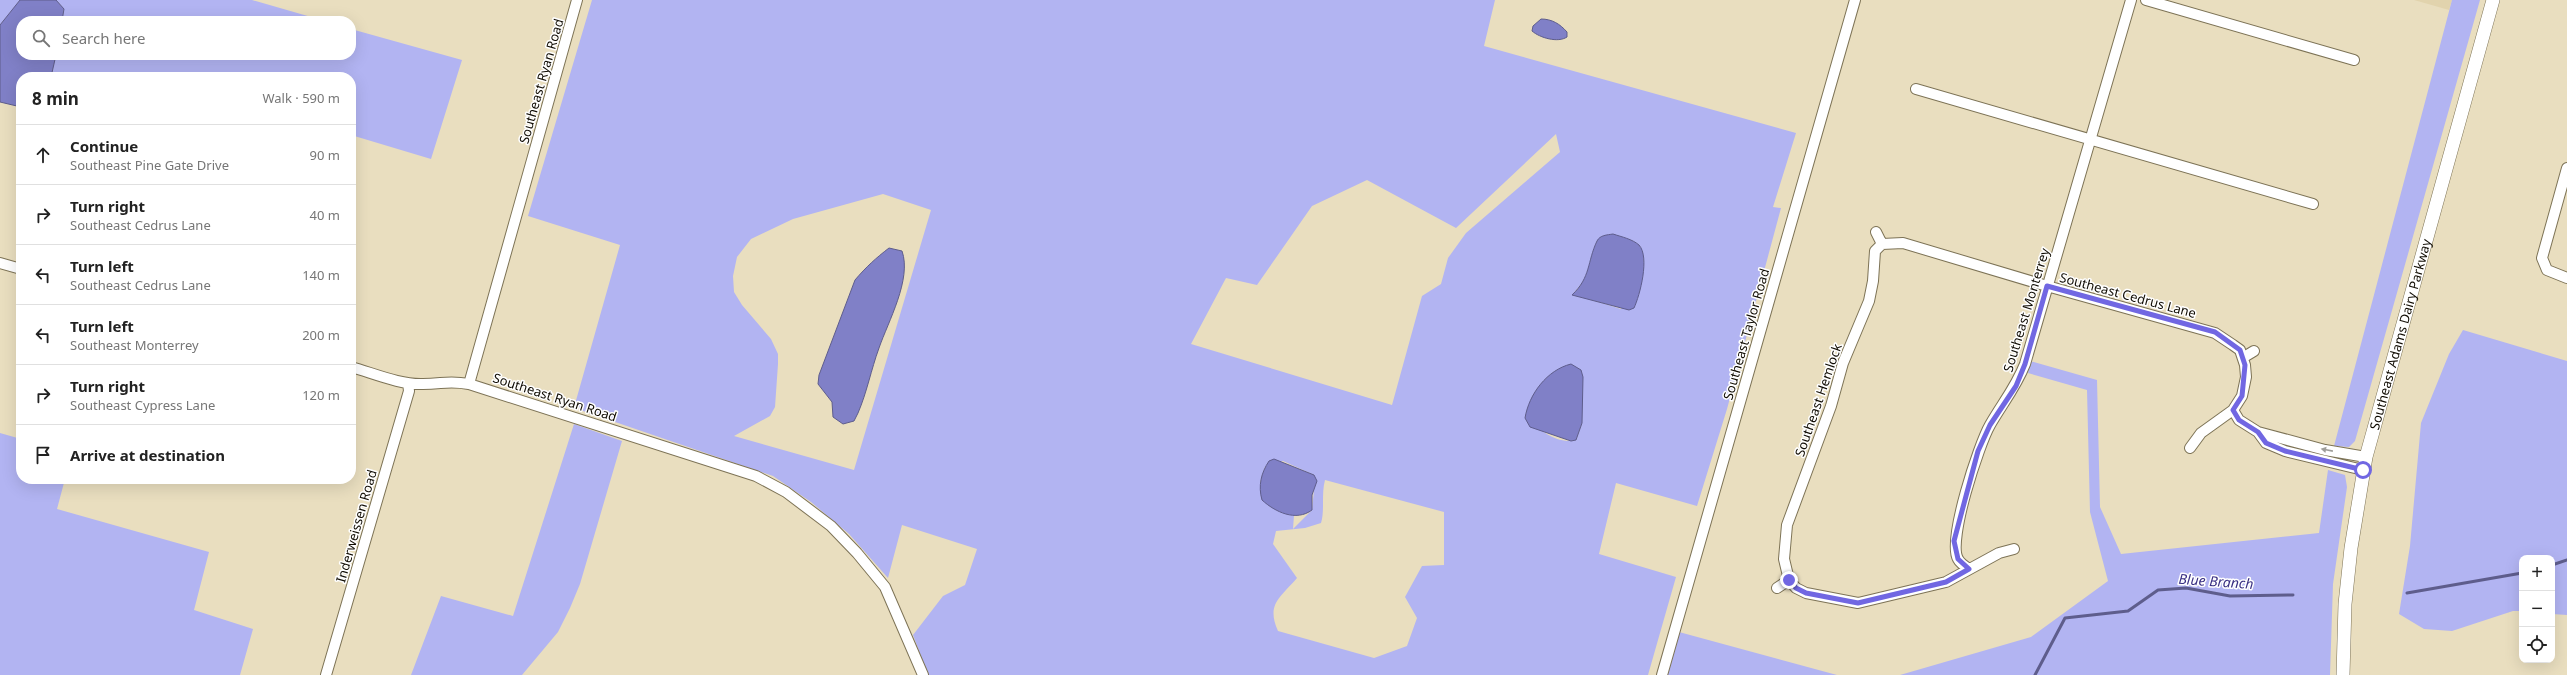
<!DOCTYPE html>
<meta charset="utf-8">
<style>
body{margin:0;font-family:"Noto Sans",sans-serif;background:#f2f2f2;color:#222}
.controls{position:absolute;right:12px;bottom:12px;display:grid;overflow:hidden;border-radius:8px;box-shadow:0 4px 16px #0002}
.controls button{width:36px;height:36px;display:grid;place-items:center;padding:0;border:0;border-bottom:1px solid #e0e0e0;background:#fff;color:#222;font:20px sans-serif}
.stop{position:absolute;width:12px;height:12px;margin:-9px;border:3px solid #7167e2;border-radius:50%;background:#fff}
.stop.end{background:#7167e2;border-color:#fff;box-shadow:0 1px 4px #0008}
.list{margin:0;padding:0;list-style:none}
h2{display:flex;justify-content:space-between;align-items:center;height:52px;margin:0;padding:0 16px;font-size:17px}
h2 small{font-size:13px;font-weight:400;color:#767676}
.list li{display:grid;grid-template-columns:26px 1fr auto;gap:12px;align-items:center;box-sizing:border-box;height:60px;padding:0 16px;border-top:1px solid #e0e0e0}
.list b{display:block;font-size:15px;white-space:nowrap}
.list p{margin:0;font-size:13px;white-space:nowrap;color:#767676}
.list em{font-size:13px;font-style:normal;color:#767676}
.icon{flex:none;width:22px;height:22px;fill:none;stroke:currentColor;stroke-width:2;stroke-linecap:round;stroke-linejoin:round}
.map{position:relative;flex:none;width:2567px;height:675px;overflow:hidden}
.search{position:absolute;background:#fff;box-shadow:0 4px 16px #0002;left:16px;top:16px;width:340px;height:44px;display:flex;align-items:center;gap:10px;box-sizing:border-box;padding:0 14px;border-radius:16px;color:#767676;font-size:15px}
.panel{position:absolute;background:#fff;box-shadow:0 4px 16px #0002;left:16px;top:72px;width:340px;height:412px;border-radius:16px}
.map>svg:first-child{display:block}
.built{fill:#e1d3ad}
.green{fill:#b2b4f2;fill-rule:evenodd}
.water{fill:#8080c7;stroke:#5e5d8c}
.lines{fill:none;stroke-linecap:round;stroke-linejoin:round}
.stream{stroke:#5e5d8c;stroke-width:3}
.minor-casing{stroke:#7d7356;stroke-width:12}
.major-casing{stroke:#7d7356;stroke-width:14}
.minor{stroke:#fff;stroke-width:10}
.major{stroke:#fff;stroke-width:13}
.oneway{fill:#9f9e9a}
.route{stroke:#7167e2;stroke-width:5}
.labels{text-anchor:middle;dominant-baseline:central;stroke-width:3;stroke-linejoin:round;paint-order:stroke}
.street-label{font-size:13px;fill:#100c03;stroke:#fff}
.water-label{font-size:14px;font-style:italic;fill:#392f83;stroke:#fff}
</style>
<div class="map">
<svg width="2567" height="675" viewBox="0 0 2567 675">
<rect width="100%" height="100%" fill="#e9debf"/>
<path class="built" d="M 2414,0 L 2452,0 L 2449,10 Z"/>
<path class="green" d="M 0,0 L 20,0 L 0,25 Z
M 56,0 L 252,0 L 325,21 L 62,21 L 64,9 Z
M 592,0 L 1495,0 L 1484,46 L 1796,133 L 1773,207 L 1781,208 L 1727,409 L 1697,506 L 1616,483 L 1599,554 L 1676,577 L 1648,675 L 928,675 L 913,635 L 943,596 L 965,585 L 977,549 L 902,525 L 888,578 L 849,534 L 811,502 L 773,476 L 583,411 L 575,404 L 620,245 L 528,216 ZM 1556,134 L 1560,152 L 1466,233 L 1448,258 L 1441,284 L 1422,296 L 1392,405 L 1191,344 L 1226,278 L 1257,285 L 1312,206 L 1367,180 L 1456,228 ZM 883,194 L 931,210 L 854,470 L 734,436 L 770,416 L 775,407 L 778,364 L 778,354 L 771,339 L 742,305 L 734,292 L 733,276 L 737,257 L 751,239 L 793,219 ZM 1597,241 L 1640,246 L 1644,261 L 1621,309 L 1573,294 L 1586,278 ZM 1552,374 L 1582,423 L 1576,440 C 1557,445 1539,429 1525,418 C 1528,403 1539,383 1552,374 ZM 1283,461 L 1314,475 C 1315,487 1313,498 1312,510 L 1293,529 L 1294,515 L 1269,506 L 1260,482 L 1265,467 ZM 1325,480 L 1444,512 L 1444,565 L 1422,566 L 1405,597 L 1417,618 L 1407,646 L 1374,658 L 1278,631 C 1266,604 1280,598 1297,578 L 1273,544 L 1276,531 L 1305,528 L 1321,523 C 1325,510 1321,495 1325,480 Z
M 2452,0 L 2480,0 L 2355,441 L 2349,447 L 2334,446 Z
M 351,29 L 462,60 L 431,159 L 351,135 L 351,77 L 51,77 L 56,55 L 351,55 Z
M 2463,330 L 2567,361 L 2567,615 L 2552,614 L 2552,558 L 2522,558 L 2522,611 L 2513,611 L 2452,631 L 2424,629 L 2399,614 L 2410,546 L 2421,423 L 2449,354 Z
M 2030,361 L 2097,380 L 2100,507 L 2121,554 L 2319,533 L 2328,470 L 2345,475 L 2347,487 L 2333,584 L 2330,675 L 1900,675 L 2031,637 L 2108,581 L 2090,512 L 2087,390 L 2028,373 Z
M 574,424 L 622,441 L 580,584 L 570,608 L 558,632 L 522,675 L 411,675 L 441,596 L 513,616 Z
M 0,433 L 21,439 L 21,479 L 65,479 L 57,509 L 209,552 L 194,610 L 253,629 L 240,675 L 0,675 Z
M 1679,632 L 1837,675 L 1667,675 Z"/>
<path class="water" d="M 20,0 L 56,0 L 64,9 L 62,21 L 21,21 L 21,55 L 56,55 L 51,77 L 21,77 L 21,107 L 0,102 L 0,25 Z
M 1541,19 C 1552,19 1560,24 1567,32 L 1567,37 C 1558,43 1540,38 1532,31 L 1533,26 Z
M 1613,234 C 1622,237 1632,239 1639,245 C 1650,257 1640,295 1634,308 L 1629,310 L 1572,295 C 1591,277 1587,262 1597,241 C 1600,235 1607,235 1613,234 Z
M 889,248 L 902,251 C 912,279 888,322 879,348 C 871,370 867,392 858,413 L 854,421 L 843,424 L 833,417 L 832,402 L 818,384 L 819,375 L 855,280 C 866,267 876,258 889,248 Z
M 1571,364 L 1581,370 L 1583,377 L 1582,423 L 1576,440 L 1571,441 L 1530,427 L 1525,418 C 1529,394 1547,370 1571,364 Z
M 1274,459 L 1314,475 L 1317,481 L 1312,495 L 1312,510 C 1296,522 1275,512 1262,500 C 1258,486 1261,473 1269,461 Z"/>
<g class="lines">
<path class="stream" d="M 2552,565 L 2567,560
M 2407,593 L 2522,573
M 2035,675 L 2065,618 L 2128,611 L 2158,590 L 2186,588 L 2230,596 L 2293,595"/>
<g class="minor-casing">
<path id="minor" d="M 2146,0 L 2354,60
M 1916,89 L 2313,204
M 2567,168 L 2542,258 L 2547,270 L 2567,278
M 1876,232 L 1882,244
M 1882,244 L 1903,243 L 2047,286 L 2215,333 L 2233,345 L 2240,350 L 2245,365 L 2246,377 L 2242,396 L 2233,410 L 2201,433 L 2190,448
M 0,263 L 21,269
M 2244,357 L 2254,351
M 351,367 C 373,373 400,385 423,384 C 443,384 448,380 469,384 L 756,476 L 786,492 L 831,526 L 857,553 L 885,587 L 923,675
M 469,384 L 577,0
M 2233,410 L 2239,420 L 2258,432 L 2266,443 L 2285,451 L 2363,470
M 2258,432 L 2325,450 L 2366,457
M 1969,569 C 1966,567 1960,563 1958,559 C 1947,541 1979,444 1990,425 C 2002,404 2016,387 2025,364 L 2131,0
M 1789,580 L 1784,559 L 1787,525 L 1831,406 L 1843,363 L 1869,301 L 1873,281 L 1875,251 L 1882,244
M 1789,580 L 1796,588 L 1806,593 L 1858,603 L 1946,582 L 1999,553 L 2014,549
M 1777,588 L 1789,580
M 326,675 L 409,391 L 408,383
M 1662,675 L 1855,0"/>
</g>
<g class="major-casing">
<g id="major">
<path id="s1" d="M 2343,675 L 2345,604 L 2351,548 L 2366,457 L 2493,0"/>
</g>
</g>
<use href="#minor" class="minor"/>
<use href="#major" class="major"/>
</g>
<defs><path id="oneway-solid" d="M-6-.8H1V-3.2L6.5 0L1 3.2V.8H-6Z"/></defs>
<use class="oneway" href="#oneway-solid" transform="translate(2327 450) rotate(-169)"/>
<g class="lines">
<path class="route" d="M 1789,580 L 1796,588 L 1806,593 L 1858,603 L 1946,582 L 1969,569 L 1958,559 L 1954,541 L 1978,451 L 1990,425 L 2016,386 L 2025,364 L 2047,286 L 2215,332 L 2240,350 L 2245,365 L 2242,396 L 2233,410 L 2239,420 L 2258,432 L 2266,443 L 2285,451 L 2363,470"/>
</g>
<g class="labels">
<g class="street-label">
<text transform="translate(541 81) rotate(-74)">Southeast Ryan Road</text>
<text transform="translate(2128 295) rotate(15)">Southeast Cedrus Lane</text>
<text transform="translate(2026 310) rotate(-73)">Southeast Monterrey</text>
<text transform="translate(1746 334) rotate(-74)">Southeast Taylor Road</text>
<text stroke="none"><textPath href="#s1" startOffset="347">Southeast Adams Dairy Parkway</textPath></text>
<text transform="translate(555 397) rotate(18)">Southeast Ryan Road</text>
<text transform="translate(1818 400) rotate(-71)">Southeast Hemlock</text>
<text transform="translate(356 526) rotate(-74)">Inderweissen Road</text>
</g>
<g class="water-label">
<text transform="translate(2216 581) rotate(4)">Blue Branch</text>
</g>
</g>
</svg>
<div class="controls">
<button>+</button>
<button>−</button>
<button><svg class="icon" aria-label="locate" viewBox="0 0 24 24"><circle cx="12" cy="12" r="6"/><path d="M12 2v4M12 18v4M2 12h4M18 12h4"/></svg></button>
</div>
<div class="stop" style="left:2363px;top:470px"></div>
<div class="stop end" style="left:1789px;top:580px"></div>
<div class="search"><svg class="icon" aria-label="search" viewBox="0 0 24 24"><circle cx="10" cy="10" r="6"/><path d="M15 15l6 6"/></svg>Search here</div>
<section class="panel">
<h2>8 min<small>Walk · 590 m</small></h2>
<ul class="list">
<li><svg class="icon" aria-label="ahead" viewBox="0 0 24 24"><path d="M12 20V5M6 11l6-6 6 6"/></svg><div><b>Continue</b><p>Southeast Pine Gate Drive</p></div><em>90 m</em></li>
<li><svg class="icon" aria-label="right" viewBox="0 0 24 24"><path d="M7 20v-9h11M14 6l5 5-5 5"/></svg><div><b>Turn right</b><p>Southeast Cedrus Lane</p></div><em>40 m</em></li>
<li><svg class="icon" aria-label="left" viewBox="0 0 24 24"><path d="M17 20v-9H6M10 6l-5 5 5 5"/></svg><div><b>Turn left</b><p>Southeast Cedrus Lane</p></div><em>140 m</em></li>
<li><svg class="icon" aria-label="left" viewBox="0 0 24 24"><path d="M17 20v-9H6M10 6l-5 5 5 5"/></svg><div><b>Turn left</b><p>Southeast Monterrey</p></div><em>200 m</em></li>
<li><svg class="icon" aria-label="right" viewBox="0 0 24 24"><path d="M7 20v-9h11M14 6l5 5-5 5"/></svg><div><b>Turn right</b><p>Southeast Cypress Lane</p></div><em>120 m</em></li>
<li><svg class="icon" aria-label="arrive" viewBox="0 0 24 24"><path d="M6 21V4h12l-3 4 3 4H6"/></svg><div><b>Arrive at destination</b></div></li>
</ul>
</section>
</div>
